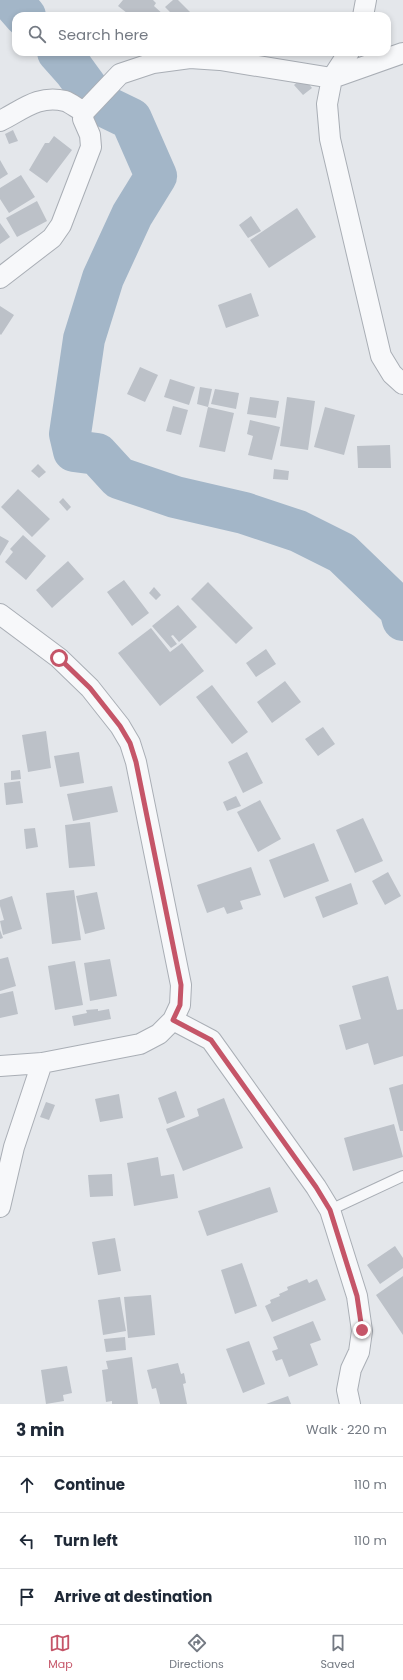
<!DOCTYPE html>
<meta charset="utf-8">
<style>
body{margin:0;font-family:Poppins,sans-serif;background:#f6f6f7;color:#1f2937}
.stop{position:absolute;width:12px;height:12px;margin:-9px;border:3px solid #c55568;border-radius:50%;background:#fff}
.stop.end{background:#c55568;border-color:#fff;box-shadow:0 1px 4px #0008}
.list{margin:0;padding:0;list-style:none}
h2{display:flex;justify-content:space-between;align-items:center;height:52px;margin:0;padding:0 16px;font-size:17px}
h2 small{font-size:13px;font-weight:400;color:#747a83}
.list li{display:grid;grid-template-columns:26px 1fr auto;gap:12px;align-items:center;box-sizing:border-box;height:56px;padding:0 16px;border-top:1px solid #e0e1e3}
.list b{display:block;font-size:15px;white-space:nowrap}
.list em{font-size:13px;font-style:normal;color:#747a83}
.icon{flex:none;width:22px;height:22px;fill:none;stroke:currentColor;stroke-width:2;stroke-linecap:round;stroke-linejoin:round}
.map{position:relative;flex:none;width:403px;height:1404px;overflow:hidden}
.search{position:absolute;background:#fff;box-shadow:0 2px 6px #0003;left:12px;right:12px;top:12px;height:44px;display:flex;align-items:center;gap:10px;box-sizing:border-box;padding:0 14px;border-radius:12px;color:#747a83;font-size:15px}
.sheet{height:220px;background:#fff}
nav{display:flex;justify-content:space-around;align-items:center;box-sizing:border-box;height:56px;border-top:1px solid #e0e1e3;background:#fff;font-size:11px;color:#747a83}
nav a{display:grid;justify-items:center;gap:2px}
nav .on{color:#c55568}
.map>svg:first-child{display:block}
.lines{fill:none;stroke-linecap:round;stroke-linejoin:round}
.river{stroke:#a3b6c8;stroke-width:42}
.building{fill:#bcc1c8}
.lane-casing{stroke:#a9aeb5;stroke-width:12}
.street-casing{stroke:#a9aeb5;stroke-width:22}
.lane{stroke:#f7f8fa;stroke-width:10}
.street{stroke:#f7f8fa;stroke-width:20}
.route{stroke:#c55568;stroke-width:5}
</style>
<div class="map">
<svg width="403" height="1404" viewBox="0 0 403 1404">
<rect width="100%" height="100%" fill="#e4e7eb"/>
<g class="lines">
<path class="river" d="M 11,0 L 25,16
M 58,52 L 74,70 L 98,103 L 131,119 L 156,176 L 132,215 L 103,278 L 84,339 L 70,434 L 74,451 L 97,454 L 119,478 L 175,497 L 244,513 L 298,531 L 342,553 L 400,609 L 403,620"/>
</g>
<path class="building" d="M 123,0 L 153,0 L 156,3 L 154,6 L 165,16 L 125,16 L 127,13 L 118,6 Z
M 173,0 L 178,0 L 194,16 L 174,16 L 165,7 Z
M 303,77 L 312,88 L 303,95 L 294,85 Z
M 13,130 L 18,141 L 9,144 L 5,134 Z
M 54,136 L 72,150 L 47,183 L 29,170 L 45,143 L 49,143 Z
M 0,160 L 8,174 L 0,179 Z
M 21,175 L 35,197 L 9,213 L 0,199 L 0,188 Z
M 37,201 L 47,221 L 17,237 L 6,218 Z
M 297,208 L 316,237 L 269,268 L 250,240 Z
M 251,216 L 261,231 L 248,238 L 239,225 Z
M 0,223 L 10,237 L 0,244 Z
M 251,293 L 259,316 L 226,328 L 218,305 Z
M 0,306 L 14,315 L 1,335 L 0,334 Z
M 140,367 L 158,375 L 145,402 L 127,394 Z
M 170,379 L 195,387 L 189,405 L 164,397 Z
M 200,387 L 212,389 L 208,407 L 197,404 Z
M 215,389 L 239,393 L 236,409 L 211,404 Z
M 250,397 L 279,401 L 276,418 L 247,414 Z
M 287,397 L 315,401 L 308,450 L 280,446 Z
M 173,406 L 188,410 L 181,435 L 166,431 Z
M 208,407 L 234,413 L 225,452 L 199,447 Z
M 325,407 L 355,415 L 344,455 L 314,447 Z
M 250,420 L 280,427 L 272,460 L 248,455 L 253,436 L 247,434 Z
M 390,445 L 391,468 L 358,468 L 357,446 Z
M 38,464 L 46,472 L 39,478 L 31,471 Z
M 274,469 L 289,471 L 288,480 L 273,479 Z
M 18,489 L 50,519 L 32,537 L 1,507 Z
M 63,498 L 71,507 L 67,511 L 59,502 Z
M 23,535 L 46,556 L 26,580 L 5,562 L 13,552 L 10,549 Z
M 0,536 L 9,541 L 0,556 Z
M 68,561 L 84,579 L 52,608 L 36,590 Z
M 124,580 L 149,613 L 132,626 L 107,592 Z
M 208,582 L 253,628 L 236,644 L 191,599 Z
M 154,587 L 161,595 L 156,600 L 149,593 Z
M 178,605 L 197,627 L 179,642 L 173,635 L 171,636 L 177,644 L 171,648 L 152,626 Z
M 151,628 L 170,652 L 182,643 L 204,671 L 160,706 L 118,653 Z
M 266,649 L 276,664 L 256,677 L 246,663 Z
M 285,681 L 301,702 L 272,723 L 257,702 Z
M 212,685 L 248,732 L 232,744 L 196,697 Z
M 323,727 L 335,744 L 318,756 L 305,739 Z
M 46,731 L 51,768 L 28,772 L 22,735 Z
M 79,752 L 84,783 L 60,787 L 54,756 Z
M 247,752 L 263,783 L 243,793 L 228,762 Z
M 20,770 L 21,779 L 11,780 L 11,771 Z
M 20,781 L 23,803 L 6,805 L 4,783 Z
M 112,786 L 118,812 L 73,821 L 67,794 Z
M 236,796 L 241,806 L 227,811 L 223,802 Z
M 260,800 L 281,839 L 258,852 L 237,812 Z
M 363,818 L 383,861 L 355,873 L 336,830 Z
M 90,822 L 95,866 L 69,868 L 65,825 Z
M 35,828 L 38,847 L 26,849 L 24,829 Z
M 314,843 L 329,881 L 284,898 L 269,860 Z
M 251,867 L 261,895 L 240,901 L 243,909 L 227,914 L 224,907 L 207,913 L 197,885 Z
M 388,872 L 401,896 L 385,905 L 372,881 Z
M 351,883 L 358,904 L 323,918 L 315,897 Z
M 74,890 L 81,940 L 52,944 L 46,893 Z
M 97,892 L 105,929 L 85,934 L 76,896 Z
M 12,896 L 22,929 L 3,935 L 0,921 L 4,920 L 0,906 L 0,900 Z
M 0,930 L 3,938 L 0,939 Z
M 8,957 L 16,986 L 0,991 L 0,959 Z
M 110,959 L 117,996 L 90,1001 L 84,963 Z
M 75,961 L 83,1005 L 55,1010 L 48,966 Z
M 388,976 L 397,1010 L 403,1009 L 403,1056 L 374,1065 L 368,1043 L 346,1050 L 339,1025 L 361,1019 L 352,986 Z
M 13,991 L 18,1014 L 0,1018 L 0,994 Z
M 98,1009 L 98,1011 L 109,1009 L 111,1019 L 74,1026 L 72,1016 L 87,1013 L 86,1010 Z
M 403,1084 L 403,1131 L 400,1131 L 389,1088 Z
M 176,1091 L 185,1117 L 167,1124 L 158,1098 Z
M 119,1094 L 123,1118 L 100,1122 L 95,1099 Z
M 224,1098 L 243,1148 L 183,1171 L 166,1129 L 199,1116 L 197,1109 Z
M 46,1102 L 55,1105 L 49,1120 L 40,1117 Z
M 394,1124 L 403,1157 L 353,1171 L 344,1138 Z
M 158,1157 L 161,1176 L 174,1174 L 178,1198 L 134,1206 L 127,1163 Z
M 112,1174 L 113,1196 L 90,1197 L 88,1175 Z
M 270,1187 L 278,1212 L 207,1236 L 198,1211 Z
M 115,1238 L 121,1271 L 98,1275 L 92,1242 Z
M 395,1246 L 403,1258 L 403,1268 L 380,1284 L 367,1265 Z
M 242,1263 L 257,1306 L 235,1314 L 221,1270 Z
M 403,1276 L 403,1335 L 376,1295 Z
M 307,1279 L 309,1283 L 317,1279 L 326,1300 L 272,1322 L 265,1306 L 271,1303 L 270,1300 L 280,1296 L 279,1294 L 288,1290 L 287,1287 Z
M 151,1295 L 155,1335 L 128,1338 L 124,1297 Z
M 120,1297 L 126,1331 L 103,1335 L 98,1300 Z
M 313,1321 L 321,1340 L 310,1344 L 318,1365 L 289,1377 L 282,1359 L 276,1361 L 272,1351 L 278,1349 L 273,1337 Z
M 125,1337 L 126,1350 L 106,1352 L 104,1339 Z
M 249,1341 L 265,1384 L 243,1393 L 226,1349 Z
M 132,1357 L 138,1404 L 112,1404 L 112,1401 L 106,1402 L 102,1370 L 108,1369 L 106,1361 Z
M 178,1363 L 181,1374 L 184,1373 L 186,1383 L 183,1384 L 187,1404 L 160,1404 L 156,1388 L 152,1389 L 147,1370 Z
M 67,1366 L 72,1393 L 63,1395 L 64,1401 L 46,1404 L 41,1370 Z
M 288,1396 L 291,1404 L 266,1404 Z"/>
<g class="lines">
<g class="lane-casing">
<path id="lane" d="M 330,1210 L 403,1176"/>
</g>
<g class="street-casing">
<path id="street" d="M 363,16 L 366,0
M 349,52 L 332,78 L 327,104 L 330,139 L 381,356 L 392,374 L 403,384
M 0,121 C 21,111 38,94 65,101 C 71,103 78,109 84,112
M 0,278 L 52,238 L 61,225 L 91,147 L 90,135 L 83,119 L 84,112 L 120,74 L 153,63 L 190,58 L 220,60 L 332,78 L 403,53
M 0,614 L 59,658 L 90,688 L 120,726 L 130,743 L 136,762 L 181,985 L 180,1005 L 173,1020 L 159,1034 L 140,1044 L 42,1063 L 0,1066
M 173,1020 L 211,1040 L 316,1187 L 330,1210 L 357,1296 L 362,1331 L 359,1352 L 351,1369 L 347,1390 L 350,1404
M 0,1207 L 14,1147 L 42,1063"/>
</g>
<use href="#lane" class="lane"/>
<use href="#street" class="street"/>
</g>
<g class="lines">
<path class="route" d="M 59,658 L 90,688 L 120,726 L 130,743 L 136,762 L 181,985 L 180,1005 L 173,1020 L 211,1040 L 316,1187 L 330,1210 L 357,1296 L 362,1330"/>
</g>
</svg>
<div class="stop" style="left:59px;top:658px"></div>
<div class="stop end" style="left:362px;top:1330px"></div>
<div class="search"><svg class="icon" aria-label="search" viewBox="0 0 24 24"><circle cx="10" cy="10" r="6"/><path d="M15 15l6 6"/></svg>Search here</div>
</div>
<section class="sheet">
<h2>3 min<small>Walk · 220 m</small></h2>
<ul class="list">
<li><svg class="icon" aria-label="ahead" viewBox="0 0 24 24"><path d="M12 20V5M6 11l6-6 6 6"/></svg><div><b>Continue</b></div><em>110 m</em></li>
<li><svg class="icon" aria-label="left" viewBox="0 0 24 24"><path d="M17 20v-9H6M10 6l-5 5 5 5"/></svg><div><b>Turn left</b></div><em>110 m</em></li>
<li><svg class="icon" aria-label="arrive" viewBox="0 0 24 24"><path d="M6 21V4h12l-3 4 3 4H6"/></svg><div><b>Arrive at destination</b></div></li>
</ul>
</section>
<nav>
<a class="on"><svg class="icon" aria-label="map" viewBox="0 0 24 24"><path d="M3 6l6-2 6 2 6-2v14l-6 2-6-2-6 2zM9 4v14M15 6v14"/></svg>Map</a>
<a><svg class="icon" aria-label="directions" viewBox="0 0 24 24"><path d="M12 3l9 9-9 9-9-9zM9 14v-3h6M13 9l2 2-2 2"/></svg>Directions</a>
<a><svg class="icon" aria-label="saved" viewBox="0 0 24 24"><path d="M7 4h10v16l-5-4-5 4z"/></svg>Saved</a>
</nav>
